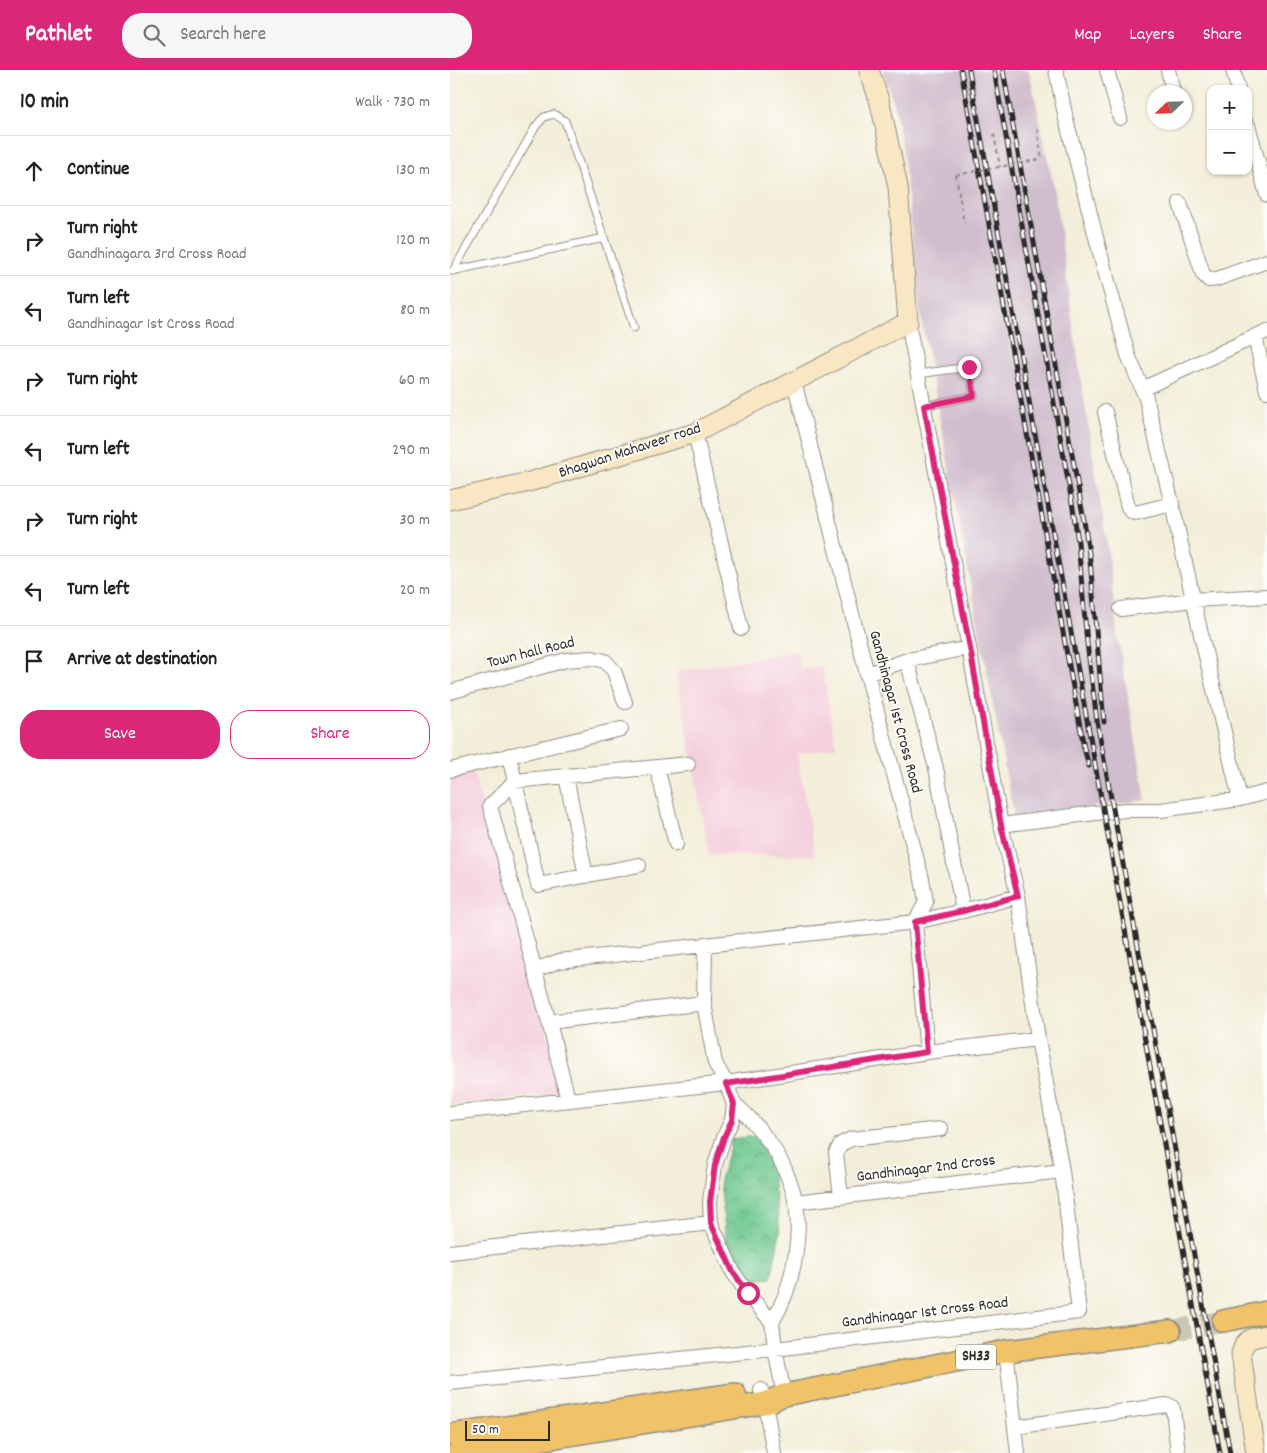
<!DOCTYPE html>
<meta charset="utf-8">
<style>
body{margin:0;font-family:Dekko,sans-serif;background:#f6f6f6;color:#222}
.controls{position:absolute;right:15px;top:15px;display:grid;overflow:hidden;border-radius:10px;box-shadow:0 1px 4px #0004}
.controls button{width:45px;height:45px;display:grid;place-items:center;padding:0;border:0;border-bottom:1px solid #e0e0e0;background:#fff;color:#222;font:25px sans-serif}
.compass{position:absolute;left:697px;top:15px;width:45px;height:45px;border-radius:50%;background:#fff;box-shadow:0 1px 4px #0004;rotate:247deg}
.scale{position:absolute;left:15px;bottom:12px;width:85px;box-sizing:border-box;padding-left:5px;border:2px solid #2b2b2b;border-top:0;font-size:14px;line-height:18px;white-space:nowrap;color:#2b2b2b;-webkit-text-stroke:4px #fdfcf7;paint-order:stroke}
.stop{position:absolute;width:15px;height:15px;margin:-11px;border:4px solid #db2777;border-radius:50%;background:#fff}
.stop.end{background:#db2777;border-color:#fff;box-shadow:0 1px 5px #0008}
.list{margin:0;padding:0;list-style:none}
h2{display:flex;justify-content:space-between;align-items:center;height:65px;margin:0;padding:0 20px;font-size:21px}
h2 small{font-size:16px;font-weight:400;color:#767676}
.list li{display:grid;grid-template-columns:32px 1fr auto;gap:15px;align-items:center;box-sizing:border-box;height:70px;padding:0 20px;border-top:1px solid #e0e0e0}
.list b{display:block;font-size:19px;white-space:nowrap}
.list p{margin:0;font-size:16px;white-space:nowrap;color:#767676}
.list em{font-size:16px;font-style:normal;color:#767676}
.actions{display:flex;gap:10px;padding:15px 20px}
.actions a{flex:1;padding:11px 0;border:1px solid #db2777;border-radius:20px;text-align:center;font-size:18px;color:#db2777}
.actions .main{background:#db2777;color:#fff}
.icon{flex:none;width:28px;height:28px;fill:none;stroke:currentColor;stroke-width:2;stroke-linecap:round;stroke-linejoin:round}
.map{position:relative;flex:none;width:817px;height:1383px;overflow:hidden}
header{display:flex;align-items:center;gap:30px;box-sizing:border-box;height:70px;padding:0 25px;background:#db2777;color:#fff}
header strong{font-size:24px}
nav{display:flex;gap:28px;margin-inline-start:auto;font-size:18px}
.search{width:350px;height:45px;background:#f6f6f6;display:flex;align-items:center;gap:12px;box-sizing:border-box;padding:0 18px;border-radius:20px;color:#767676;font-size:19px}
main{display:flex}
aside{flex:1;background:#fff}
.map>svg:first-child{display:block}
.built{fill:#f4cfdd}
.railway{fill:#d0bdcd}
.park{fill:url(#park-crowns);stroke:#4c7a5e}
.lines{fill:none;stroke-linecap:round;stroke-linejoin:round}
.primary-tunnel{stroke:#cbc7b6;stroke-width:21;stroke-dasharray:21 11;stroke-linecap:butt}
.lane-casing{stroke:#8f8c82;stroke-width:9}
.street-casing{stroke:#8f8c82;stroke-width:16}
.secondary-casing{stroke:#8f8c82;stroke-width:21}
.primary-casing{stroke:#8f8c82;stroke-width:24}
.path{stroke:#8f8c82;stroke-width:2;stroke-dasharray:4 4;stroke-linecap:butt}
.lane{stroke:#fff;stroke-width:7}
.street{stroke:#fff;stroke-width:14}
.secondary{stroke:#f9e7c3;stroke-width:19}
.primary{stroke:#f0c369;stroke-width:21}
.rail-casing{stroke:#2b2b2b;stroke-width:5}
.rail{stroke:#fdfcf7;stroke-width:3;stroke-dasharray:9;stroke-linecap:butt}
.path-bridge{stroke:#8f8c82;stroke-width:2;stroke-dasharray:4 4;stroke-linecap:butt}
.route{stroke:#db2777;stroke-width:6}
.labels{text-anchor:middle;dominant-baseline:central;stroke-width:4;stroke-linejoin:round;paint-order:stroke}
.shield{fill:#fdfcf7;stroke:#6a6a68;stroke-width:1}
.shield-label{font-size:15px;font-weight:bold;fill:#2b2b2b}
.street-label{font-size:16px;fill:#2b2b2b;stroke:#fdfcf7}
</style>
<header>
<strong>Pathlet</strong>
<div class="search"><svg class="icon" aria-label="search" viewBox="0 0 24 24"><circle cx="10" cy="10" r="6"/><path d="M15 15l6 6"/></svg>Search here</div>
<nav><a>Map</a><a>Layers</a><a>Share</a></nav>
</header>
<main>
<aside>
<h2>10 min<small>Walk · 730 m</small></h2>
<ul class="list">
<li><svg class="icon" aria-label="ahead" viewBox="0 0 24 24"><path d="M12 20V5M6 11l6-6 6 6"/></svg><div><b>Continue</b></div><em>130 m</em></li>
<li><svg class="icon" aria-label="right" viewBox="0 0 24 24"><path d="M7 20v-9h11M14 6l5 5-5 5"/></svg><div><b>Turn right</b><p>Gandhinagara 3rd Cross Road</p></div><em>120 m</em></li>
<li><svg class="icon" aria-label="left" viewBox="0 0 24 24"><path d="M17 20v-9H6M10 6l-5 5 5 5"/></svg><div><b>Turn left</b><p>Gandhinagar 1st Cross Road</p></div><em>80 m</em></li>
<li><svg class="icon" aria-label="right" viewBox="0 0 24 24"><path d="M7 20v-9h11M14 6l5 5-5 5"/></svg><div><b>Turn right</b></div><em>60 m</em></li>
<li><svg class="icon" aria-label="left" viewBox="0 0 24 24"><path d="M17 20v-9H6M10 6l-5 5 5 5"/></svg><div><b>Turn left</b></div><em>290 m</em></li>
<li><svg class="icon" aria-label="right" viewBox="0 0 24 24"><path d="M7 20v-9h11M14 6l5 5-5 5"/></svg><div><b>Turn right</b></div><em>30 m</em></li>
<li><svg class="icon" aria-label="left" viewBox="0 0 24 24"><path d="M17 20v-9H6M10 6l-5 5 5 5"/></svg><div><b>Turn left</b></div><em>20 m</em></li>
<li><svg class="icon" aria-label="arrive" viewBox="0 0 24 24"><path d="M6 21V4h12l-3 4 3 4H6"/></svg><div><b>Arrive at destination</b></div></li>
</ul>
<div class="actions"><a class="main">Save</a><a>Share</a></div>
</aside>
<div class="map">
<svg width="817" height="1383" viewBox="0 0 817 1383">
<defs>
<pattern id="park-crowns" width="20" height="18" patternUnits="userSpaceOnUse" patternTransform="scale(1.25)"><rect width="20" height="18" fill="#6ec890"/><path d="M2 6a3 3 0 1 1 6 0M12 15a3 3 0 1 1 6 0" fill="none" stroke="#5ba376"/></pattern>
</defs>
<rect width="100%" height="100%" fill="#fdfcf7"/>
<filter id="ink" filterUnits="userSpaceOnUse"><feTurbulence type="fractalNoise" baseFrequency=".02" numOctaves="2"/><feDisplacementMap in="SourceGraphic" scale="10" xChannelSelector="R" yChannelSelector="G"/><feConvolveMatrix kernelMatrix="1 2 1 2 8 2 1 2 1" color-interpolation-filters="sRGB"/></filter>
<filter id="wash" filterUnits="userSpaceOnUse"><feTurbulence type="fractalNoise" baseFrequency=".0096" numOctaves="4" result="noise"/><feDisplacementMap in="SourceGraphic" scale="20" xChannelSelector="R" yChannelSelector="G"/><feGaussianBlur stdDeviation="1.12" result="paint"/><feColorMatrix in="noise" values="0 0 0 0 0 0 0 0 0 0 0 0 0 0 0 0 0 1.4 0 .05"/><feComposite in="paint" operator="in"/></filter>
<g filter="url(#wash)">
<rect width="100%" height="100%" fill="#f3eed9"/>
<path class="built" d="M 347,581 L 350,600 L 372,596 L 386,677 L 347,684 L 365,786 L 259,784 L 226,602 Z
M 20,693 L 86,912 L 110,1024 L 0,1035 L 0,698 Z"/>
<path class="railway" d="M 432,0 L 579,0 L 604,118 L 629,297 L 659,487 L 666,557 L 696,730 L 564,747 L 470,242 L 454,90 L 445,36 Z"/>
<path class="park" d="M 305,1066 L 322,1098 L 330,1162 L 321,1208 L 299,1210 L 276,1170 L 270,1110 L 282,1069 Z"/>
</g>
<g filter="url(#ink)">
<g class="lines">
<path class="primary-tunnel" d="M 720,1261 L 773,1251"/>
<g class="lane-casing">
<path id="lane" d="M 2,201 L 154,168
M 3,201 L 86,56 L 94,47 L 104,44 L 115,51 L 184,258
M 468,304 L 519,297 L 524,326 L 473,336"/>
</g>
<g class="street-casing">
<path id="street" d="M 606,0 L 616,49 L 649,179 L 678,285 L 696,328 L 722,434 L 752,569 L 790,729
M 657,0 L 670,48
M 718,0 L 723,22
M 783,0 L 788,19
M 798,55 L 817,125
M 730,133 L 753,204 L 759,210 L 767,209 L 817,191
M 805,266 L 817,321
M 344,311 L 417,604 L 472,809 L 476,832 L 465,852 L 477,982
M 692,319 L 817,261
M 655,342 L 678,437 L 681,441 L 685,443 L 722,434
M 245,363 L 291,558
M 671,539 L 743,530 L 817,526
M 457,590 L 486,698 L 513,841
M 417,604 L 457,590 L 519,578
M 0,622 L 116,590 L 142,588 L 155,591 L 164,601 L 175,632
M 59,685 L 88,815 L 189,795
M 207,697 L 226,774
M 0,700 L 171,659
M 116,706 L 136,806
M 551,755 L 645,743 L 676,740 L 711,740 L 790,729 L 817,722
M 85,900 L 109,891 L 465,852 L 513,841 L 568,826
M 254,933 L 255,874
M 99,952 L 40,736 L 65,711 L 238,694
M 118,1030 L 99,952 L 254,933 L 265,993 L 276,1013 L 477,982 L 588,969
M 284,1034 C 294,1041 301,1050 309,1059 C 323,1075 334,1094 341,1115 C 356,1155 344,1217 322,1252
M 0,1043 L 276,1013 L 284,1034 L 282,1050 L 274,1067 L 265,1095 L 260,1132 L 261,1153 L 283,1202 L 297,1223 L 322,1252 L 325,1279 L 334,1325
M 391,1127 L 386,1083 L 391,1074 L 401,1069 L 491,1059
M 345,1132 L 612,1101
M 0,1182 L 261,1153
M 556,1281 L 568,1383
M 0,1313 L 325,1279 L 629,1242 L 612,1101 L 588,969 L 568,826 L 551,755 L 519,578 L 458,252
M 311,1320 L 315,1333 L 324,1383
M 565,1357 L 716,1335 L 721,1336 L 723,1339 L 728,1383"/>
</g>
<g class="secondary-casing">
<path id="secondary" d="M 0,430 L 79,412 L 245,363 L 458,252 L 448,117 L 430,33 L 419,0
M 806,1383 L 791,1284 C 795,1267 802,1268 817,1265"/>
</g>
<g class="primary-casing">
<path id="primary" d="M 773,1251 L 817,1242
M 0,1365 L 285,1324
M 8,1383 L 315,1333 L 334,1325 L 556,1281 L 720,1261"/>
</g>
<path class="path" d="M 587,59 L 592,89
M 544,64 L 550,97
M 506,105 L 514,153"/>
<use href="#lane" class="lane"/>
<use href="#street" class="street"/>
<use href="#secondary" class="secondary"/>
<use href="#primary" class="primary"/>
<g class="rail-casing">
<path id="rail" d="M 511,0 L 634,678 L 639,696
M 519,0 L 770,1383
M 544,0 L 623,438 L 628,472 L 637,573 L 647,651 L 780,1383
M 553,0 L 634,451 L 640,490 L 654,652"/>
</g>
<use href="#rail" class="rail"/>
<path class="path-bridge" d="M 506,105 L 592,89"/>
</g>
</g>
<g class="lines" filter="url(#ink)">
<path class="route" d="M 298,1223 L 283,1202 L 261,1153 L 260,1132 L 265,1095 L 274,1067 L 282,1050 L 284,1034 L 276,1014 L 477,982 L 465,852 L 513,841 L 568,826 L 551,755 L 520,578 L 474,336 L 524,326 L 519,297"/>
</g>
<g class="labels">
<rect class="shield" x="506" y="1274.5" width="40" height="25" rx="4"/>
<g class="shield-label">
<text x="526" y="1287">SH33</text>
</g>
<g class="street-label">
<text transform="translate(180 381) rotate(-18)">Bhagwan Mahaveer road</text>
<text transform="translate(81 583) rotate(-14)">Town hall Road</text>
<text transform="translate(445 642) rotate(75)">Gandhinagar 1st Cross Road</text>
<text transform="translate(476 1099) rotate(-7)">Gandhinagar 2nd Cross</text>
<text transform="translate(475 1243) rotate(-7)">Gandhinagar 1st Cross Road</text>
</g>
</g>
</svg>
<div class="controls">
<button>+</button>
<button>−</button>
</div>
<svg class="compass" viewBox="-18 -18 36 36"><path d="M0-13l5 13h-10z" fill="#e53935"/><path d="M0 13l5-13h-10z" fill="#767676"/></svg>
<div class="scale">50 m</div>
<div class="stop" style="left:298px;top:1223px"></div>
<div class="stop end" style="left:519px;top:297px"></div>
</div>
</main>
